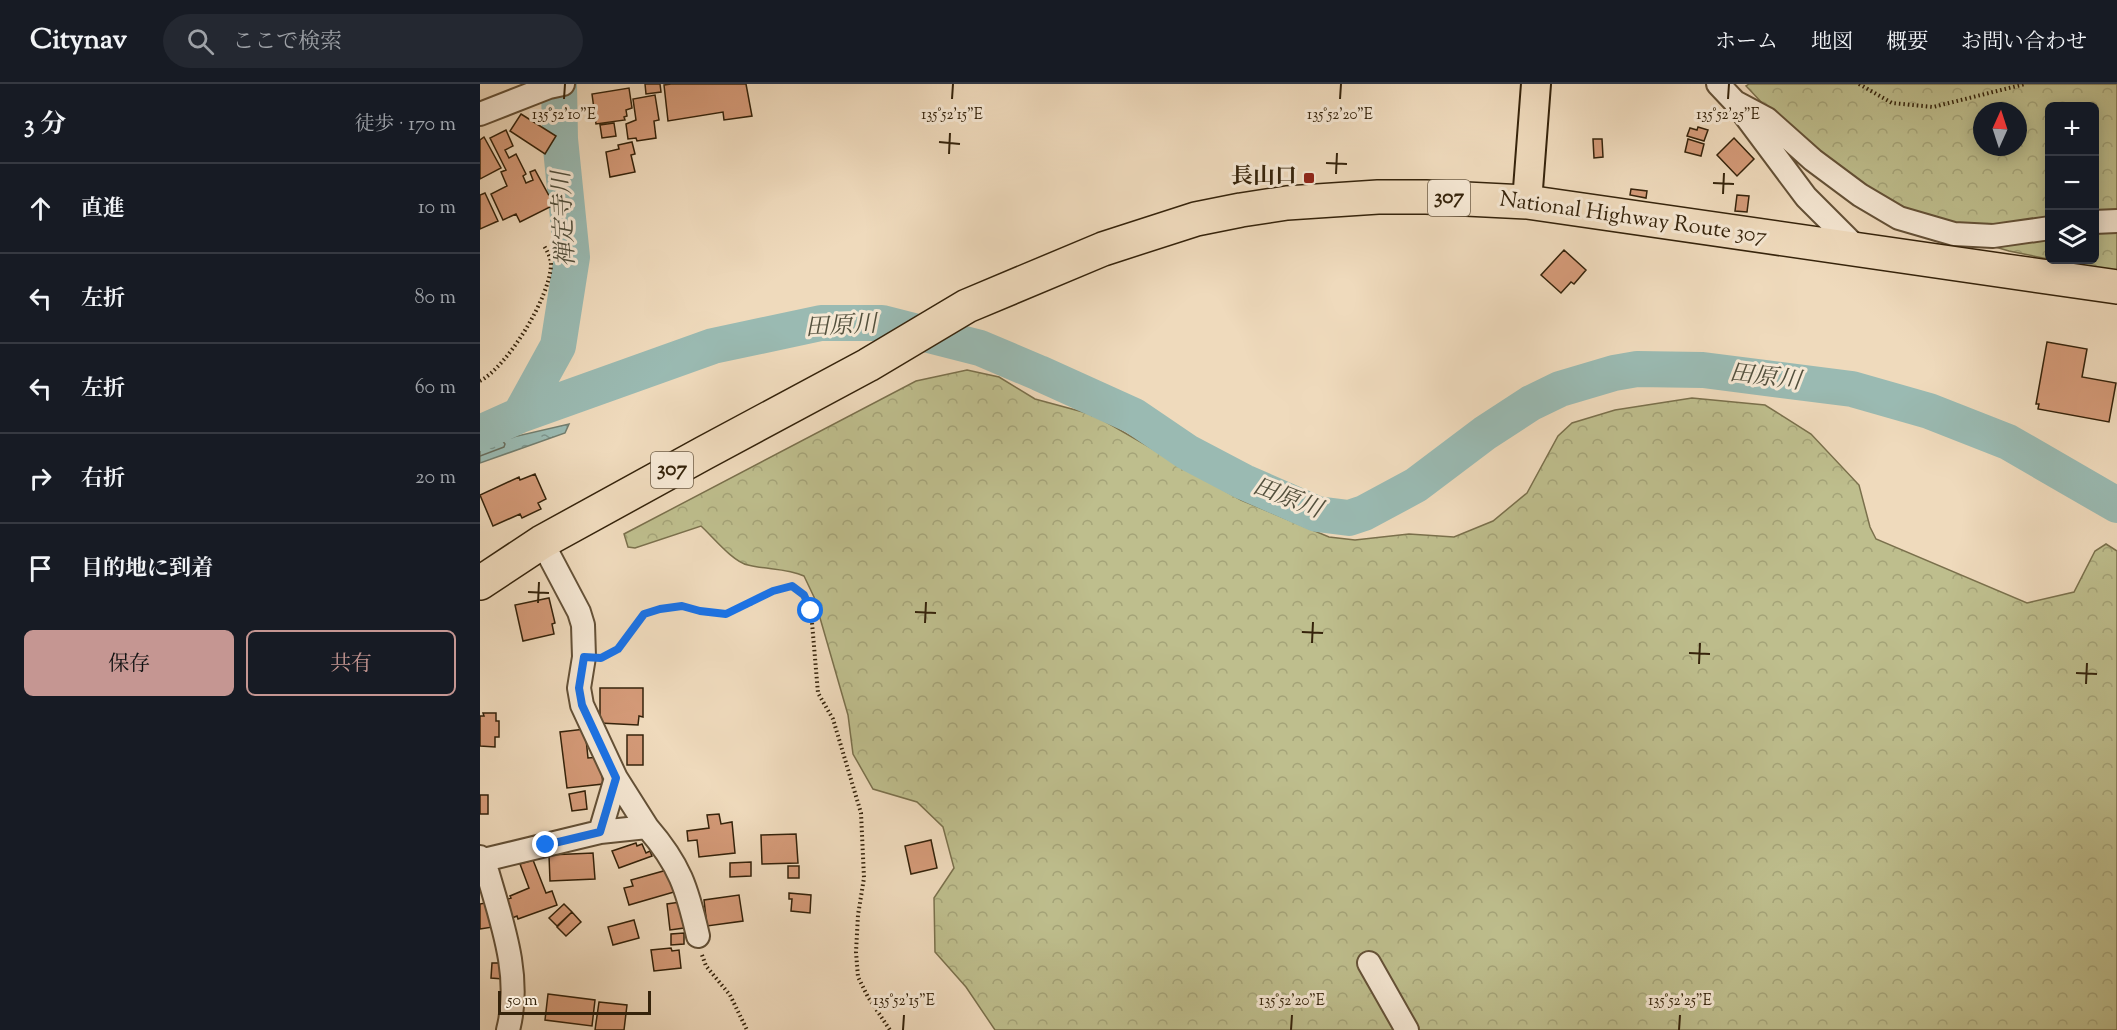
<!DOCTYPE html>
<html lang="ja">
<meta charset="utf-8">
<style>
body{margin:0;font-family:"Sorts Mill Goudy","Noto Serif JP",serif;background:#242831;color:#f1f3f6}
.controls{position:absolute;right:18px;top:18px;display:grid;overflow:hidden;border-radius:9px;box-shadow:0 3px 15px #0003}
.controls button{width:54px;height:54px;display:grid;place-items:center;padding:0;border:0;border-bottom:2px solid #363941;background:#171b24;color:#f1f3f6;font:30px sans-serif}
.compass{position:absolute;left:1493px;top:18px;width:54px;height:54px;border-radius:50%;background:#171b24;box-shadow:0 3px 15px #0003;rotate:3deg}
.scale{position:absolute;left:18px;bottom:15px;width:153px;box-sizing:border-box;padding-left:6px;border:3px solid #35230b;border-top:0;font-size:16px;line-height:21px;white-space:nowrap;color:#35230b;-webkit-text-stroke:4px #f5e7d3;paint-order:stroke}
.stop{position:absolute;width:18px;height:18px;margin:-14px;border:4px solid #1a73e8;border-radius:50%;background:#fff}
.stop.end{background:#1a73e8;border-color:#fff;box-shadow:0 2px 6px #0008}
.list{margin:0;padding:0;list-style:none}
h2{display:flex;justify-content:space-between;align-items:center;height:78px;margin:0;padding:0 24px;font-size:26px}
h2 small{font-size:20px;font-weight:400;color:#9ea1a6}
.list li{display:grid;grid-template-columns:39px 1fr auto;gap:18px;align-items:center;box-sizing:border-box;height:90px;padding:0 24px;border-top:2px solid #363941}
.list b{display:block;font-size:22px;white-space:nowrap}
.list em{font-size:20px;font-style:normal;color:#9ea1a6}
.actions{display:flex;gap:12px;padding:18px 24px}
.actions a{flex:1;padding:14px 0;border:2px solid #c59692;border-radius:9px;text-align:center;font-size:21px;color:#c59692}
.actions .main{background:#c59692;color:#111}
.icon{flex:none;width:33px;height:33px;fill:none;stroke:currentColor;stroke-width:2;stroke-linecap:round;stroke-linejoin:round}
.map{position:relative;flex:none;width:1637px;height:946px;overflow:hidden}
header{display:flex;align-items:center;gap:36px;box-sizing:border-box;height:84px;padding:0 30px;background:#171b24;border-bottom:2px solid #363941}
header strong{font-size:28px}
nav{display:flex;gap:33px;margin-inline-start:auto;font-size:21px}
.search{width:420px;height:54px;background:#242831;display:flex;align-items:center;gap:15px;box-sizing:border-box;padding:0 21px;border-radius:33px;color:#9ea1a6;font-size:22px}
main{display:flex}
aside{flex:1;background:#171b24}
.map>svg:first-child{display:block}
.forest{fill:url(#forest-crowns);stroke:#7a704c;stroke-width:1.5;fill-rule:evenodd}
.water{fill:url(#water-ripples);stroke:#727e6f;stroke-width:1.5}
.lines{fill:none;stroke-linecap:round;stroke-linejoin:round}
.shore{stroke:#686e5e;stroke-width:1.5}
.river{stroke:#9abab2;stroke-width:36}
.building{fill:#d49a78;stroke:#35230b;stroke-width:1.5}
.minor-casing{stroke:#645137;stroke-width:26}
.major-casing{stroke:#35230b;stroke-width:32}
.highway-casing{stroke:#35230b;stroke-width:36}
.path{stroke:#35230b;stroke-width:4;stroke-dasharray:1.5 3;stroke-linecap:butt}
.minor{stroke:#f5e7d3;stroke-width:22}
.major{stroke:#efdabc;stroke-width:28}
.highway{stroke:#efdabc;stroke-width:33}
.route{stroke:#1a73e8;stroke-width:8}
.ticks{fill:none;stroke:#35230b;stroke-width:2}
.poi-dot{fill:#8f2418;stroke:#f5e7d3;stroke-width:2}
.labels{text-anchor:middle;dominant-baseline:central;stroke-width:6;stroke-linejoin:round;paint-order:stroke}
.shield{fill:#f5e7d3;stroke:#6f5e47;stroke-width:1.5}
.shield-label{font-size:21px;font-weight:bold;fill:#35230b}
.poi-label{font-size:22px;font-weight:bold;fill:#35230b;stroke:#f5e7d3;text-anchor:end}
.street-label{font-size:22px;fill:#35230b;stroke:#f5e7d3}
.water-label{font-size:24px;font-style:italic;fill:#53503d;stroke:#f5e7d3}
.ticks-label{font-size:15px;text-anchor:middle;fill:#35230b;stroke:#f5e7d3;stroke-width:6;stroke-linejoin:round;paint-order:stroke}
</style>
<header>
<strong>Citynav</strong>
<div class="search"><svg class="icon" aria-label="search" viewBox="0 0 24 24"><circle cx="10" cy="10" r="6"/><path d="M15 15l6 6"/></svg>ここで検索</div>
<nav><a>ホーム</a><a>地図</a><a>概要</a><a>お問い合わせ</a></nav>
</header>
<main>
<aside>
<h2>3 分<small>徒歩 · 170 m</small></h2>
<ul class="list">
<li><svg class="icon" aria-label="ahead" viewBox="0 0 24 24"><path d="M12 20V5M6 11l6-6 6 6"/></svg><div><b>直進</b></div><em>10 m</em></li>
<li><svg class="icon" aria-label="left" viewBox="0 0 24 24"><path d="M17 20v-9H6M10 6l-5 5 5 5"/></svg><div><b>左折</b></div><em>80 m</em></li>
<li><svg class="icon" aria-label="left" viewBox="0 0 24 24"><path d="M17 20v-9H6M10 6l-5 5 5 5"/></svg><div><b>左折</b></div><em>60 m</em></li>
<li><svg class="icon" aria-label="right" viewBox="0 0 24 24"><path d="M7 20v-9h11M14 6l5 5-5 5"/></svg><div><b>右折</b></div><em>20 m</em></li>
<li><svg class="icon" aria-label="arrive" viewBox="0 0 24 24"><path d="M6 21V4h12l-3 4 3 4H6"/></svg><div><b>目的地に到着</b></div></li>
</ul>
<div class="actions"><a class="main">保存</a><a>共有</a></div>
</aside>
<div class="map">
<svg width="1637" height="946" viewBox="0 0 1637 946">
<defs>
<pattern id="forest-crowns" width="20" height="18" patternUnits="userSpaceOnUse" patternTransform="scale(1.5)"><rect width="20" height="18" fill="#bebe8d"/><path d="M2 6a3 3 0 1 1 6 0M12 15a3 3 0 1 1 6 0" fill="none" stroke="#a4a378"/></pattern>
<pattern id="water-ripples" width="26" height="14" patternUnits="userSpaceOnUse" patternTransform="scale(1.5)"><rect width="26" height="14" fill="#9abab2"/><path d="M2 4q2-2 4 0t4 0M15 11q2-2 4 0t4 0" fill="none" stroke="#7e978f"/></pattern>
</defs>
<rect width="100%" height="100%" fill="#efdabc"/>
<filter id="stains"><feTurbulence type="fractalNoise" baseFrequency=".00333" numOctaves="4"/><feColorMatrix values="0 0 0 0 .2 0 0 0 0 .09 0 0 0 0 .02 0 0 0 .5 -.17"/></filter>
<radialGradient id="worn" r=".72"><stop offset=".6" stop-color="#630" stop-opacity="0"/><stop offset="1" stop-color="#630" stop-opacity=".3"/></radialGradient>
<path class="forest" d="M 1269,0 L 1637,0 L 1637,189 L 1529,167 L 1382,124 L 1266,2 ZM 1570,22 L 1614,22 L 1614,176 L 1570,176 ZM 1502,27 L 1538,27 L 1538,63 L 1502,63 Z
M 487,286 L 519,293 L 555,315 L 614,331 L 761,416 L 849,453 L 875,456 L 929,450 L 974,453 L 1013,437 L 1047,409 L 1078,352 L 1092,339 L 1135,326 L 1212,314 L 1285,321 L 1331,350 L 1379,401 L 1390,443 L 1396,455 L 1547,519 L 1594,508 L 1615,467 L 1626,460 L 1637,467 L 1637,946 L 515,946 L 486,903 L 455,868 L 454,814 L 474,784 L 463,743 L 437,718 L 393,705 L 373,670 L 368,631 L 334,513 L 324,492 C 306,484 288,486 268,481 C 253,478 233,453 221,442 L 155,464 L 148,463 L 144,450 L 436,297 Z"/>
<path class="water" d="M 39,311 L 22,349 L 29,354 L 89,340 L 85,349 L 0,379 L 0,339 Z"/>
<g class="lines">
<path class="shore" d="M 0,344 L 18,336 L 20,339 L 17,350 L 25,360 L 24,363 L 0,372"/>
<path class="river" d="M 40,331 L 78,262 L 92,173 L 80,55 L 79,0
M 0,349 L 40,331 L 233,262 L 341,239 L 402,239 L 500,264 L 559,289 L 654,332 L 707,368 L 764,398 L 837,430 L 869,434 L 884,429 L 936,401 L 1005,349 L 1051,319 L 1080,305 L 1134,289 L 1157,285 L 1223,286 L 1372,305 L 1449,327 L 1528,358 L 1637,421"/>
</g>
<path class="building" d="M 165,0 L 180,0 L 181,8 L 166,10 Z
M 191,0 L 266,0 L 272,32 L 244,36 L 243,28 L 188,37 L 184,1 Z
M 149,4 L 152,24 L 146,26 L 147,32 L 144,33 L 145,36 L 116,40 L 112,10 Z
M 175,11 L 179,36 L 174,37 L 176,54 L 157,57 L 156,54 L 148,55 L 146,40 L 156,36 L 153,15 Z
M 41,30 L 76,52 L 65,70 L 30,47 Z
M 134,39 L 136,52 L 122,54 L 120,41 Z
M 1218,43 L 1228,46 L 1224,57 L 1207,52 L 1210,44 L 1217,46 Z
M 26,46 L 33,62 L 25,66 L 29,74 L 36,70 L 46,90 L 43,92 L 46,99 L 53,96 L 50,88 L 55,86 L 74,121 L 40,138 L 36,130 L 23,136 L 11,110 L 27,102 L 21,88 L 26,86 L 10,54 Z
M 4,53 L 21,84 L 0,95 L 0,56 Z
M 1254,54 L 1274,75 L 1257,92 L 1237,71 Z
M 1113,55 L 1122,55 L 1123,73 L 1114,74 Z
M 1208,55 L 1224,60 L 1221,72 L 1205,68 Z
M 152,58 L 155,70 L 151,71 L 155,88 L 130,93 L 126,68 L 139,65 L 138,61 Z
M 1151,105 L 1167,107 L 1166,114 L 1150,111 Z
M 5,109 L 18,137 L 0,145 L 0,111 Z
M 1257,111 L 1269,112 L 1267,128 L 1255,127 Z
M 1084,166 L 1106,186 L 1094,200 L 1091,198 L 1081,209 L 1061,191 Z
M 1567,258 L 1607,265 L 1602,293 L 1636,299 L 1629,338 L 1558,325 L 1559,320 L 1556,320 Z
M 55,390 L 66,415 L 58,419 L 61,425 L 42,434 L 40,430 L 13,442 L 0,411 L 39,393 L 40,396 Z
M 69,514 L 75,539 L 72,540 L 74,550 L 43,557 L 35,521 Z
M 120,604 L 163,604 L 163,633 L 159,632 L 158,641 L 120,639 Z
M 3,629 L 16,629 L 16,637 L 19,637 L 19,653 L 15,653 L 15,663 L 0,662 L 0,632 L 4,632 Z
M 105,645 L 108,674 L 120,673 L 123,700 L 87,704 L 80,648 Z
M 147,651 L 163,651 L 163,681 L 147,681 Z
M 105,707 L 107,725 L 92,727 L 89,710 Z
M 0,711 L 8,711 L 8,730 L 0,730 Z
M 239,730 L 241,740 L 252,738 L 255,769 L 219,773 L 217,756 L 208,757 L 207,747 L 229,744 L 227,731 Z
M 316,750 L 318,779 L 282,780 L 281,751 Z
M 451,756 L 457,784 L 431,790 L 425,762 Z
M 156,759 L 157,762 L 162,760 L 166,769 L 170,767 L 172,772 L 139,784 L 132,767 Z
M 113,769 L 115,795 L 70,797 L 69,771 Z
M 53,776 L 66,809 L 72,807 L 77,821 L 38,835 L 37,832 L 32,834 L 25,816 L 31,814 L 30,812 L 49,804 L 40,780 Z
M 271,778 L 271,792 L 250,793 L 250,779 Z
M 308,782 L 319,782 L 319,794 L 308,794 Z
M 187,786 L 194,808 L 149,821 L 144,804 L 153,802 L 151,796 Z
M 309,809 L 331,811 L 330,829 L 311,827 L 312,815 L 309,815 Z
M 259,811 L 263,837 L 227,842 L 224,816 Z
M 200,818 L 204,844 L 190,846 L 187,820 Z
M 5,819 L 13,843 L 0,845 L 0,820 Z
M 84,820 L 92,828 L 77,842 L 69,834 Z
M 92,828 L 101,838 L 86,852 L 77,843 Z
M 154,836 L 159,854 L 133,861 L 128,843 Z
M 204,849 L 204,860 L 191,861 L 191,850 Z
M 191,864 L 192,867 L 199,866 L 201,884 L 174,887 L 171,866 Z
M 12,879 L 24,879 L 23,895 L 11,894 Z
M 68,910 L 115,916 L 112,942 L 65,936 Z
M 119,918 L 147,921 L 144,946 L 115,946 Z"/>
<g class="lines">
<g class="minor-casing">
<path id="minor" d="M 1238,0 L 1255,18 L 1326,113 L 1378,165
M 1255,18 L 1287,35 L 1333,76 L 1380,111 L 1419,134 L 1474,150 L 1513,152 L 1570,144
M 0,30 L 69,3 L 83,0
M 1614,138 L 1637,137
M 167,743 C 200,781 207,804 218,852
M 120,748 L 136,694
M 0,773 L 4,776 L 120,748 L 167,743 L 136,694 L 102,621 L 99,604 L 104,573 L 103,541 L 99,528 L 62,458
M 4,776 C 19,831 43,889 28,946
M 889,879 L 927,946"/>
</g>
<g class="major-casing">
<path id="major" d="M 1047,118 L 1056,0"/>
</g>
<g class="highway-casing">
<path id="highway" d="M 0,499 L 62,458 L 224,369 L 388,281 L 487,222 L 623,165 L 716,135 L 761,126 L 807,119 L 898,113 L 946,113 L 1047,118 L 1637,203"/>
</g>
<path class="path" d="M 1379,0 L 1412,19 L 1453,23 L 1545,0
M 0,297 C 28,282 70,213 71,181 C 71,173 67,167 63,160
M 123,573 L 138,565 L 164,530 L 180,525 L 202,522 L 221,527 L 246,530 L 272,519 L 293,507 L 312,502 L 324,511 L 331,527 L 338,609 L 353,635 L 381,729 L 384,794 L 378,831 L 376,868 L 378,893 L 388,913 L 410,946
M 222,871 L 226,882 L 250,911 L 267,946"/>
<use href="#minor" class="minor"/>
<use href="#major" class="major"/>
<use href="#highway" class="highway"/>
</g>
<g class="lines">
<path class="route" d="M 66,761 L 120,748 L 136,694 L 102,621 L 99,604 L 104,573 L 121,574 L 138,565 L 164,530 L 180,525 L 202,522 L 220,527 L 246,530 L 293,507 L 312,502 L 324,511 L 331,527"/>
</g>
<path class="ticks" d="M 84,15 L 85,0M 472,15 L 473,0M 860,15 L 861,0M 1248,15 L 1249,0M 459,58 L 480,60M 469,70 L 470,49M 846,79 L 867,80M 856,90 L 857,69M 1233,99 L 1254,100M 1243,110 L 1244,89M 48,508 L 69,509M 58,519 L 59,498M 435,528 L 456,529M 445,539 L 446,518M 822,548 L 843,549M 832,559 L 833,538M 1209,569 L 1230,570M 1219,580 L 1220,559M 1596,589 L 1617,590M 1606,600 L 1607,579M 423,946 L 424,931M 811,946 L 812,931M 1199,946 L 1200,931"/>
<rect class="poi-dot" x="823" y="88" width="12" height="12" rx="3"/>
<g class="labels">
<g class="shield">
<rect x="948" y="96" width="42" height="36" rx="4.5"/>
<rect x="171" y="368" width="42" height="36" rx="4.5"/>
</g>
<g class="shield-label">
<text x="969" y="114">307</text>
<text x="192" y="386">307</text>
</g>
<g class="poi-label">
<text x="817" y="94">長山口</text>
</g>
<g class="street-label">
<text transform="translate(1153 135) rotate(8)">National Highway Route 307</text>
</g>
<g class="water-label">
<text transform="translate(85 135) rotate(-93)">禅定寺川</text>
<text transform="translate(361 243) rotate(-3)">田原川</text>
<text transform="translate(1285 294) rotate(7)">田原川</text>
<text transform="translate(807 415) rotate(21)">田原川</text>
</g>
</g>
<g class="ticks-label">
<text x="84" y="35">135°52'10"E</text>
<text x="472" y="35">135°52'15"E</text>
<text x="860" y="35">135°52'20"E</text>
<text x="1248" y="35">135°52'25"E</text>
<text x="424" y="921">135°52'15"E</text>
<text x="812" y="921">135°52'20"E</text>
<text x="1200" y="921">135°52'25"E</text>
</g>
<rect width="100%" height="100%" filter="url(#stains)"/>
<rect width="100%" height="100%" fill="url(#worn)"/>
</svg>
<div class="controls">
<button>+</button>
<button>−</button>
<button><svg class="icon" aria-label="layers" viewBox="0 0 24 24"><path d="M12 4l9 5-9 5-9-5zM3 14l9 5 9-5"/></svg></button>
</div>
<svg class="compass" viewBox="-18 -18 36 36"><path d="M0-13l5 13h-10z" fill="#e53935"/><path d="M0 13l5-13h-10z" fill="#9ea1a6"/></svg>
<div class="scale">50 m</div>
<div class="stop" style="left:331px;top:527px"></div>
<div class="stop end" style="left:66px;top:761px"></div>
</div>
</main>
